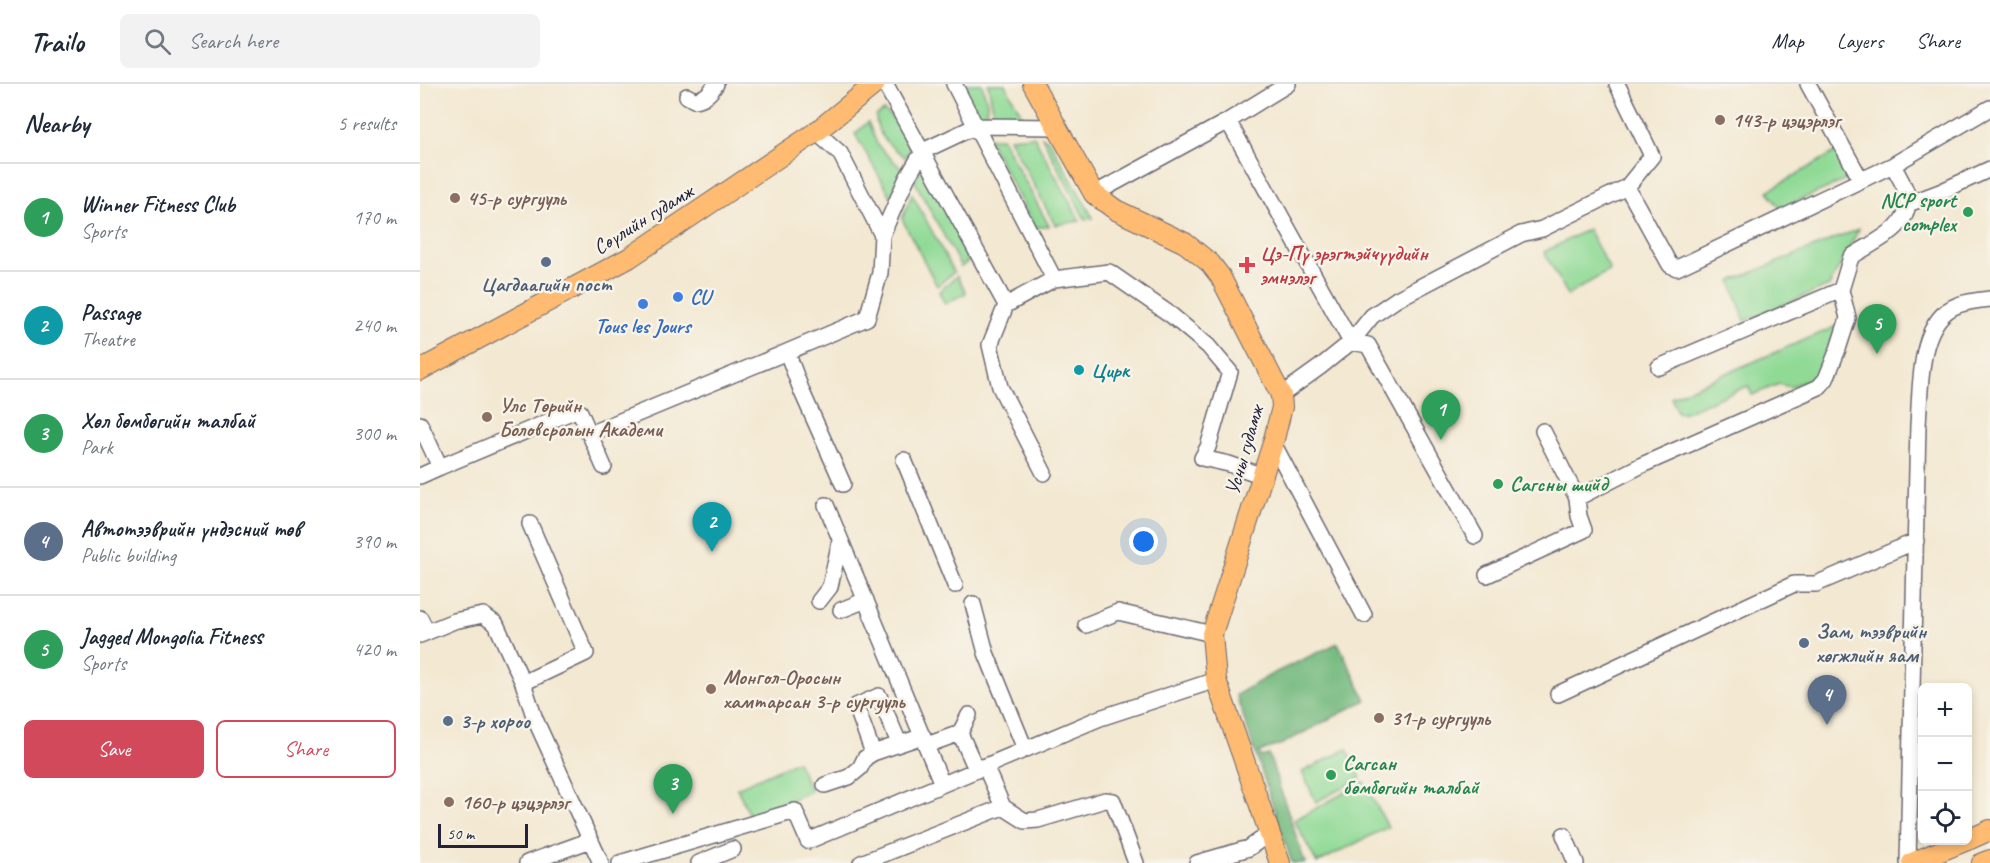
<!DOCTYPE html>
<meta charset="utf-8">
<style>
body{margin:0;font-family:Caveat,sans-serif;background:#f2f2f3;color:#1f2937}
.controls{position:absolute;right:18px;bottom:18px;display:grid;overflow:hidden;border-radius:9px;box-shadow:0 3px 9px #0003}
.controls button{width:54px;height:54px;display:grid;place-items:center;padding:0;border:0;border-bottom:2px solid #e0e1e3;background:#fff;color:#1f2937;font:30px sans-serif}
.scale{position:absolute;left:18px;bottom:15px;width:90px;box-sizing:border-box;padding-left:6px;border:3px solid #22223b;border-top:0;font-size:16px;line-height:21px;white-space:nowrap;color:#22223b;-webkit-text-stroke:4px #f7f3e8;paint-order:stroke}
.you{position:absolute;left:724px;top:458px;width:21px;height:21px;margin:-15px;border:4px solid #fff;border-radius:50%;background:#1a73e8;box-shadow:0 0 0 9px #1a73e833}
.badge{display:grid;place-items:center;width:39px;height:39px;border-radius:50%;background:#d1495b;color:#fff;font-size:20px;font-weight:700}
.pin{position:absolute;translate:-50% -50px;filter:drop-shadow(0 2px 3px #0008)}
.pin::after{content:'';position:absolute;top:32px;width:21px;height:18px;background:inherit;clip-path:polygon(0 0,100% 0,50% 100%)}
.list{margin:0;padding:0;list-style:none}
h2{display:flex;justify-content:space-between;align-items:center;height:78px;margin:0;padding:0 24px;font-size:26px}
h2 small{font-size:20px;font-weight:400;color:#747a83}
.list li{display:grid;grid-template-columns:39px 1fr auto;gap:18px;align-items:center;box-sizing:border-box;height:108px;padding:0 24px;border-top:2px solid #e0e1e3}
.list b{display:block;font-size:22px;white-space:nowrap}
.list p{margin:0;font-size:20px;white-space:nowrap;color:#747a83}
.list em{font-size:20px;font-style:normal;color:#747a83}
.actions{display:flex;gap:12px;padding:18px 24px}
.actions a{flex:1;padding:14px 0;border:2px solid #d1495b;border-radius:9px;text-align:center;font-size:21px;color:#d1495b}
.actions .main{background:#d1495b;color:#fff}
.icon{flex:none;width:33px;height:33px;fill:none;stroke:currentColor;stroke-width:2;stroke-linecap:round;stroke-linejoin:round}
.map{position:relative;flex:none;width:1570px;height:779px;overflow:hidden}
header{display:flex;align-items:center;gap:36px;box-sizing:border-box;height:84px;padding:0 30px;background:#fff;border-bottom:2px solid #e0e1e3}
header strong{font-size:28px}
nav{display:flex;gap:33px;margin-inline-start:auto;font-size:21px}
.search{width:420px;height:54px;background:#f2f2f3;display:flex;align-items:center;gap:15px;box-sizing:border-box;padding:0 21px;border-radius:9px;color:#747a83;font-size:22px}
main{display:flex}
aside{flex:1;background:#fff}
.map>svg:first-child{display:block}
.green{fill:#90da96;stroke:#597e68;stroke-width:1.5}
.forest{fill:#74ba7f;stroke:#4b6e5d;stroke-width:1.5}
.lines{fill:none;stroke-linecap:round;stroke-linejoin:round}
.minor-casing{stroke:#6b6770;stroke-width:18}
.major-casing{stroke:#6b6770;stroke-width:22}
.minor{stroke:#fff;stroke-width:15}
.major{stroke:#febb71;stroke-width:20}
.education-dot{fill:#8d6e63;stroke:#f7f3e8;stroke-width:2}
.leisure-dot{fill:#2e9e5b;stroke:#f7f3e8;stroke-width:2}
.service-dot{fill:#5c6f8a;stroke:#f7f3e8;stroke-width:2}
.health-dot{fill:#e0444e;stroke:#f7f3e8;stroke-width:2}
.shop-dot{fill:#3f7fe0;stroke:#f7f3e8;stroke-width:2}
.culture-dot{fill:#0f9aa8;stroke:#f7f3e8;stroke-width:2}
.labels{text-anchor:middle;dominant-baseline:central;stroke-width:5;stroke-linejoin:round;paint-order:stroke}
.education-label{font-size:21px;font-weight:bold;fill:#785e54;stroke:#f7f3e8;text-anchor:start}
.leisure-label{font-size:21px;font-weight:bold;fill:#27864d;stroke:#f7f3e8;text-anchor:start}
.street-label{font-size:21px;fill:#22223b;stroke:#f7f3e8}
.health-label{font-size:21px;font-weight:bold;fill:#be3a42;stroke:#f7f3e8;text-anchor:start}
.service-label{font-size:21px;font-weight:bold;fill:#4e5e75;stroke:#f7f3e8;text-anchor:start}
.shop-label{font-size:21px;font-weight:bold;fill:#366cbe;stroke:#f7f3e8;text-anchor:start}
.culture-label{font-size:21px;font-weight:bold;fill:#0d838f;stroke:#f7f3e8;text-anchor:start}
</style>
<header>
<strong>Trailo</strong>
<div class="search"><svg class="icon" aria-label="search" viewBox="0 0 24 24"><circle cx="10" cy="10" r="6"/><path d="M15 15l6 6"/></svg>Search here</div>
<nav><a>Map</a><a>Layers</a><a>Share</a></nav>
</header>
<main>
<aside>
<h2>Nearby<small>5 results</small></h2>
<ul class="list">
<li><span class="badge" style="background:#2e9e5b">1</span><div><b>Winner Fitness Club</b><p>Sports</p></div><em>170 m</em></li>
<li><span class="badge" style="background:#0f9aa8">2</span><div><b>Passage</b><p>Theatre</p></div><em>240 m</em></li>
<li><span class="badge" style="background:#2e9e5b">3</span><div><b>Хөл бөмбөгийн талбай</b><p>Park</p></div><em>300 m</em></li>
<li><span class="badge" style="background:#5c6f8a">4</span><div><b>Автотээврийн үндэсний төв</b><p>Public building</p></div><em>390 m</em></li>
<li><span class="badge" style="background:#2e9e5b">5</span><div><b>Jagged Mongolia Fitness</b><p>Sports</p></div><em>420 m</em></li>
</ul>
<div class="actions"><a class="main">Save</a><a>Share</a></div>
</aside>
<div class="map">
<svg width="1570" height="779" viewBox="0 0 1570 779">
<rect width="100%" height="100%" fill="#f7f3e8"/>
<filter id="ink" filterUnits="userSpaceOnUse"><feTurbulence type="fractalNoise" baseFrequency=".0167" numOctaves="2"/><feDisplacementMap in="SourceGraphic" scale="12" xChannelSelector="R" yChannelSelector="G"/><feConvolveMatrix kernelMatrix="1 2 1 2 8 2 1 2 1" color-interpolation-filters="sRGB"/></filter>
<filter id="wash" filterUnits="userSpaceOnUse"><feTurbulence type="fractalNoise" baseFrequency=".008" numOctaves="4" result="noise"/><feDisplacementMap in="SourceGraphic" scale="24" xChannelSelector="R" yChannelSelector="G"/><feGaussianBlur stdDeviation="1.35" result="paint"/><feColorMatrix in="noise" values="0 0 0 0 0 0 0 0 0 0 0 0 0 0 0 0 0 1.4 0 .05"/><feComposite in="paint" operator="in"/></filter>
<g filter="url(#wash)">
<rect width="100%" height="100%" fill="#f3e8d1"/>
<path class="green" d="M 538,0 L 562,0 L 567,18 L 566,37 L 561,36 Z
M 568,0 L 585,0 L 604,35 L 573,36 L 573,25 Z
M 464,27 L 478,37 L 490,59 L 486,74 C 471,63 456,52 456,32 Z
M 448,38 L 458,62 L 482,85 L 471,113 L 435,50 Z
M 614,52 L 660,137 L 635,141 L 589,54 Z
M 622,53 L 629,56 L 673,134 L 665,135 Z
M 568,54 L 582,54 L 629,142 L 615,144 Z
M 1415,68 C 1420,76 1429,87 1426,96 L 1362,124 L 1357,121 L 1348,107 Z
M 503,84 L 552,174 L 541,183 L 495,98 L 500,85 Z
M 492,110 L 534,188 L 517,202 L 482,135 Z
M 1168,145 L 1190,186 L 1148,211 L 1124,168 Z
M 1439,145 L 1409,202 L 1325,237 L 1311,197 Z
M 537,192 L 546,209 L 525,220 L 519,208 Z
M 1417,242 L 1407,272 L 1398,291 L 1370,303 L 1359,300 L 1332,311 L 1328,302 L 1262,329 L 1257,328 L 1251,313 Z
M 927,665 L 941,694 L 896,718 L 882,688 Z
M 377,677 L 391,707 L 331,734 L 317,704 Z
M 944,698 L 968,743 L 897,779 L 874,736 Z"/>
<path class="forest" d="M 918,559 L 946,616 L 862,660 L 839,668 L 841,673 L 849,671 L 885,779 L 872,779 L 816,611 L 852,590 Z"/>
</g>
<g filter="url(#ink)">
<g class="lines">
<g class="minor-casing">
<path id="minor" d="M 465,0 L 586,221 L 634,195 L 689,188 L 751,231 L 788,262 L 810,288 L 788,363 L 782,374 L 809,380 L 843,392
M 534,0 L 634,195
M 1388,0 L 1441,96
M 267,12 L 274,16 C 285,15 290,9 296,0
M 808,37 L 931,258 L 948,261 L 1055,452
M 396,48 L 420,69 L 462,151
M 1207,103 L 1250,181 L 1257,184 L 1473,81 L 1570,24
M 674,110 L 808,37 L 868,0
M 1488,120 L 1520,108 L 1570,85
M 586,221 L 570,261 L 580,303 L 624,389
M 1239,283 L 1421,206
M 861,311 L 900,283 L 931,258 L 952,232 L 977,215 L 1101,150 L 1122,145 L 1207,103 L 1232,72 L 1197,0
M 0,340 L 20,383 L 156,326 L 160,328 L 184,383
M 1123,347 L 1157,414 L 1222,381 L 1399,303 L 1406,295 L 1418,265 L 1428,234 L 1421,206 L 1431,173 C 1452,158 1494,144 1487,111 C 1485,101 1477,90 1473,81
M 169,350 L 367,268
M 853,359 L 944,531
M 484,376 L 535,501
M 0,392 L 20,383
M 423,400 L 382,308 L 367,268 L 447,234 L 460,189 L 462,151 L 487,94 L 503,67 L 556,42 L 637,43
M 406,421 L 522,700
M 1067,491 L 1164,446 L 1159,432 L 1157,414
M 399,517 L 410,503 L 420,457
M 553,520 L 566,569 L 605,665
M 421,526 L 446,516
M 0,534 L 7,548
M 666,541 L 698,528 L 792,550
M 0,551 L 34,537 L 63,531 L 76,540 L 103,599 L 115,635 L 181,779
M 103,599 L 166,569 L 110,440
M 1138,610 L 1374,500 L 1396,500 L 1496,457
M 549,631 L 540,649 L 556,685
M 507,661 L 540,649
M 453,669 L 436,622 L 459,612 L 479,659
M 405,701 L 429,693 L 440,684 L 445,674 L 453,669 L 503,652
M 583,723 L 605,737 L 618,736 L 685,716 L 693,717 L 716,779
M 1144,751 L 1156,779
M 107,779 L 171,756
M 200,779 L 375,727 L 388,757 L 680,634 L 796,596
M 279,779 L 313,765
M 441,779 L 583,723 L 565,682
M 777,779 L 829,764 L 850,749
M 1488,779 L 1498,341 C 1501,304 1497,236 1538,221 C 1548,217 1560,216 1570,215"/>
</g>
<g class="major-casing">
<path id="major" d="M 613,0 L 674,110 L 696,126 L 765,159 L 790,179 L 800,192 L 861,311 L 862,323 L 853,359 L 792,550 L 796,596 L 860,779
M 0,286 L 209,174 L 396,48 L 455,0
M 1548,756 L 1570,746
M 1492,779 L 1547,756
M 1562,779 L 1570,776"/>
</g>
<use href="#minor" class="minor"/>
<use href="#major" class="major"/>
</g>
</g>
<g class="education-dot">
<circle cx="1300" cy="36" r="6"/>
<circle cx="35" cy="114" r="6"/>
<circle cx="67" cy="333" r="6"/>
<circle cx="291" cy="605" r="6"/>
<circle cx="959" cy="634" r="6"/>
<circle cx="29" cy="718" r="6"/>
</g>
<g class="leisure-dot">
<circle cx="1548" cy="128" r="6"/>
<circle cx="1078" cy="400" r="6"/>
<circle cx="911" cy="691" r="6"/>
</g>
<g class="service-dot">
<circle cx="126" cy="178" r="6"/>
<circle cx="1384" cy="559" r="6"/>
<circle cx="28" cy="637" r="6"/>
</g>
<path class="health-dot" d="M824 172h6v6h6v6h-6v6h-6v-6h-6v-6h6z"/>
<g class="shop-dot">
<circle cx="258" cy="213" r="6"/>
<circle cx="223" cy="220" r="6"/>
</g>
<circle class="culture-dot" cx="659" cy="286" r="6"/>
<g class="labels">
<g class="education-label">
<text x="1312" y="36">143-р цэцэрлэг</text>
<text x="47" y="114">45-р сургууль</text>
<text x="79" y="321">Улс Төрийн<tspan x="79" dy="24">Боловсролын Академи</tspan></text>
<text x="303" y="593">Монгол-Оросын<tspan x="303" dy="24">хамтарсан 3-р сургууль</tspan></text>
<text x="971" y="634">31-р сургууль</text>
<text x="41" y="718">160-р цэцэрлэг</text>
</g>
<g class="leisure-label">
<text x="1536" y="116" text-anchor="end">NCP sport<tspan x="1536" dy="24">complex</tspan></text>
<text x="1090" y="400">Сагсны шийд</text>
<text x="923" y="679">Сагсан<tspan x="923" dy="24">бөмбөгийн талбай</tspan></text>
</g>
<g class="street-label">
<text transform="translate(223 135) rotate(-32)">Сөүлийн гудамж</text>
<text transform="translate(824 366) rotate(-74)">Усны гудамж</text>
</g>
<g class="health-label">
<text x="840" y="169">Цэ-Пү эрэгтэйчүүдийн<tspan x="840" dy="24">эмнэлэг</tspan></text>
</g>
<g class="service-label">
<text x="126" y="200" text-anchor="middle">Цагдаагийн пост</text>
<text x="1396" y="547">Зам, тээврийн<tspan x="1396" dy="24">хөгжлийн яам</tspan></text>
<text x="40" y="637">3-р хороо</text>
</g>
<g class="shop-label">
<text x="270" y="213">CU</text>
<text x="223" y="242" text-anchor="middle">Tous les Jours</text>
</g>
<g class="culture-label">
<text x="671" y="286">Цирк</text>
</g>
</g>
</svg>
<div class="controls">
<button>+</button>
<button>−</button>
<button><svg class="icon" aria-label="locate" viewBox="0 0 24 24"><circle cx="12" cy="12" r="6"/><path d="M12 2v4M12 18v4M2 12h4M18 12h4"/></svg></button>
</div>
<div class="scale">50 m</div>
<div class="you"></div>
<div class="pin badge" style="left:1021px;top:356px;background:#2e9e5b">1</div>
<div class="pin badge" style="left:292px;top:468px;background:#0f9aa8">2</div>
<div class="pin badge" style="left:253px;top:730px;background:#2e9e5b">3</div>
<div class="pin badge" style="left:1407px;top:641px;background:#5c6f8a">4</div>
<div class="pin badge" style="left:1457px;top:270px;background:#2e9e5b">5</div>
</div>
</main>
